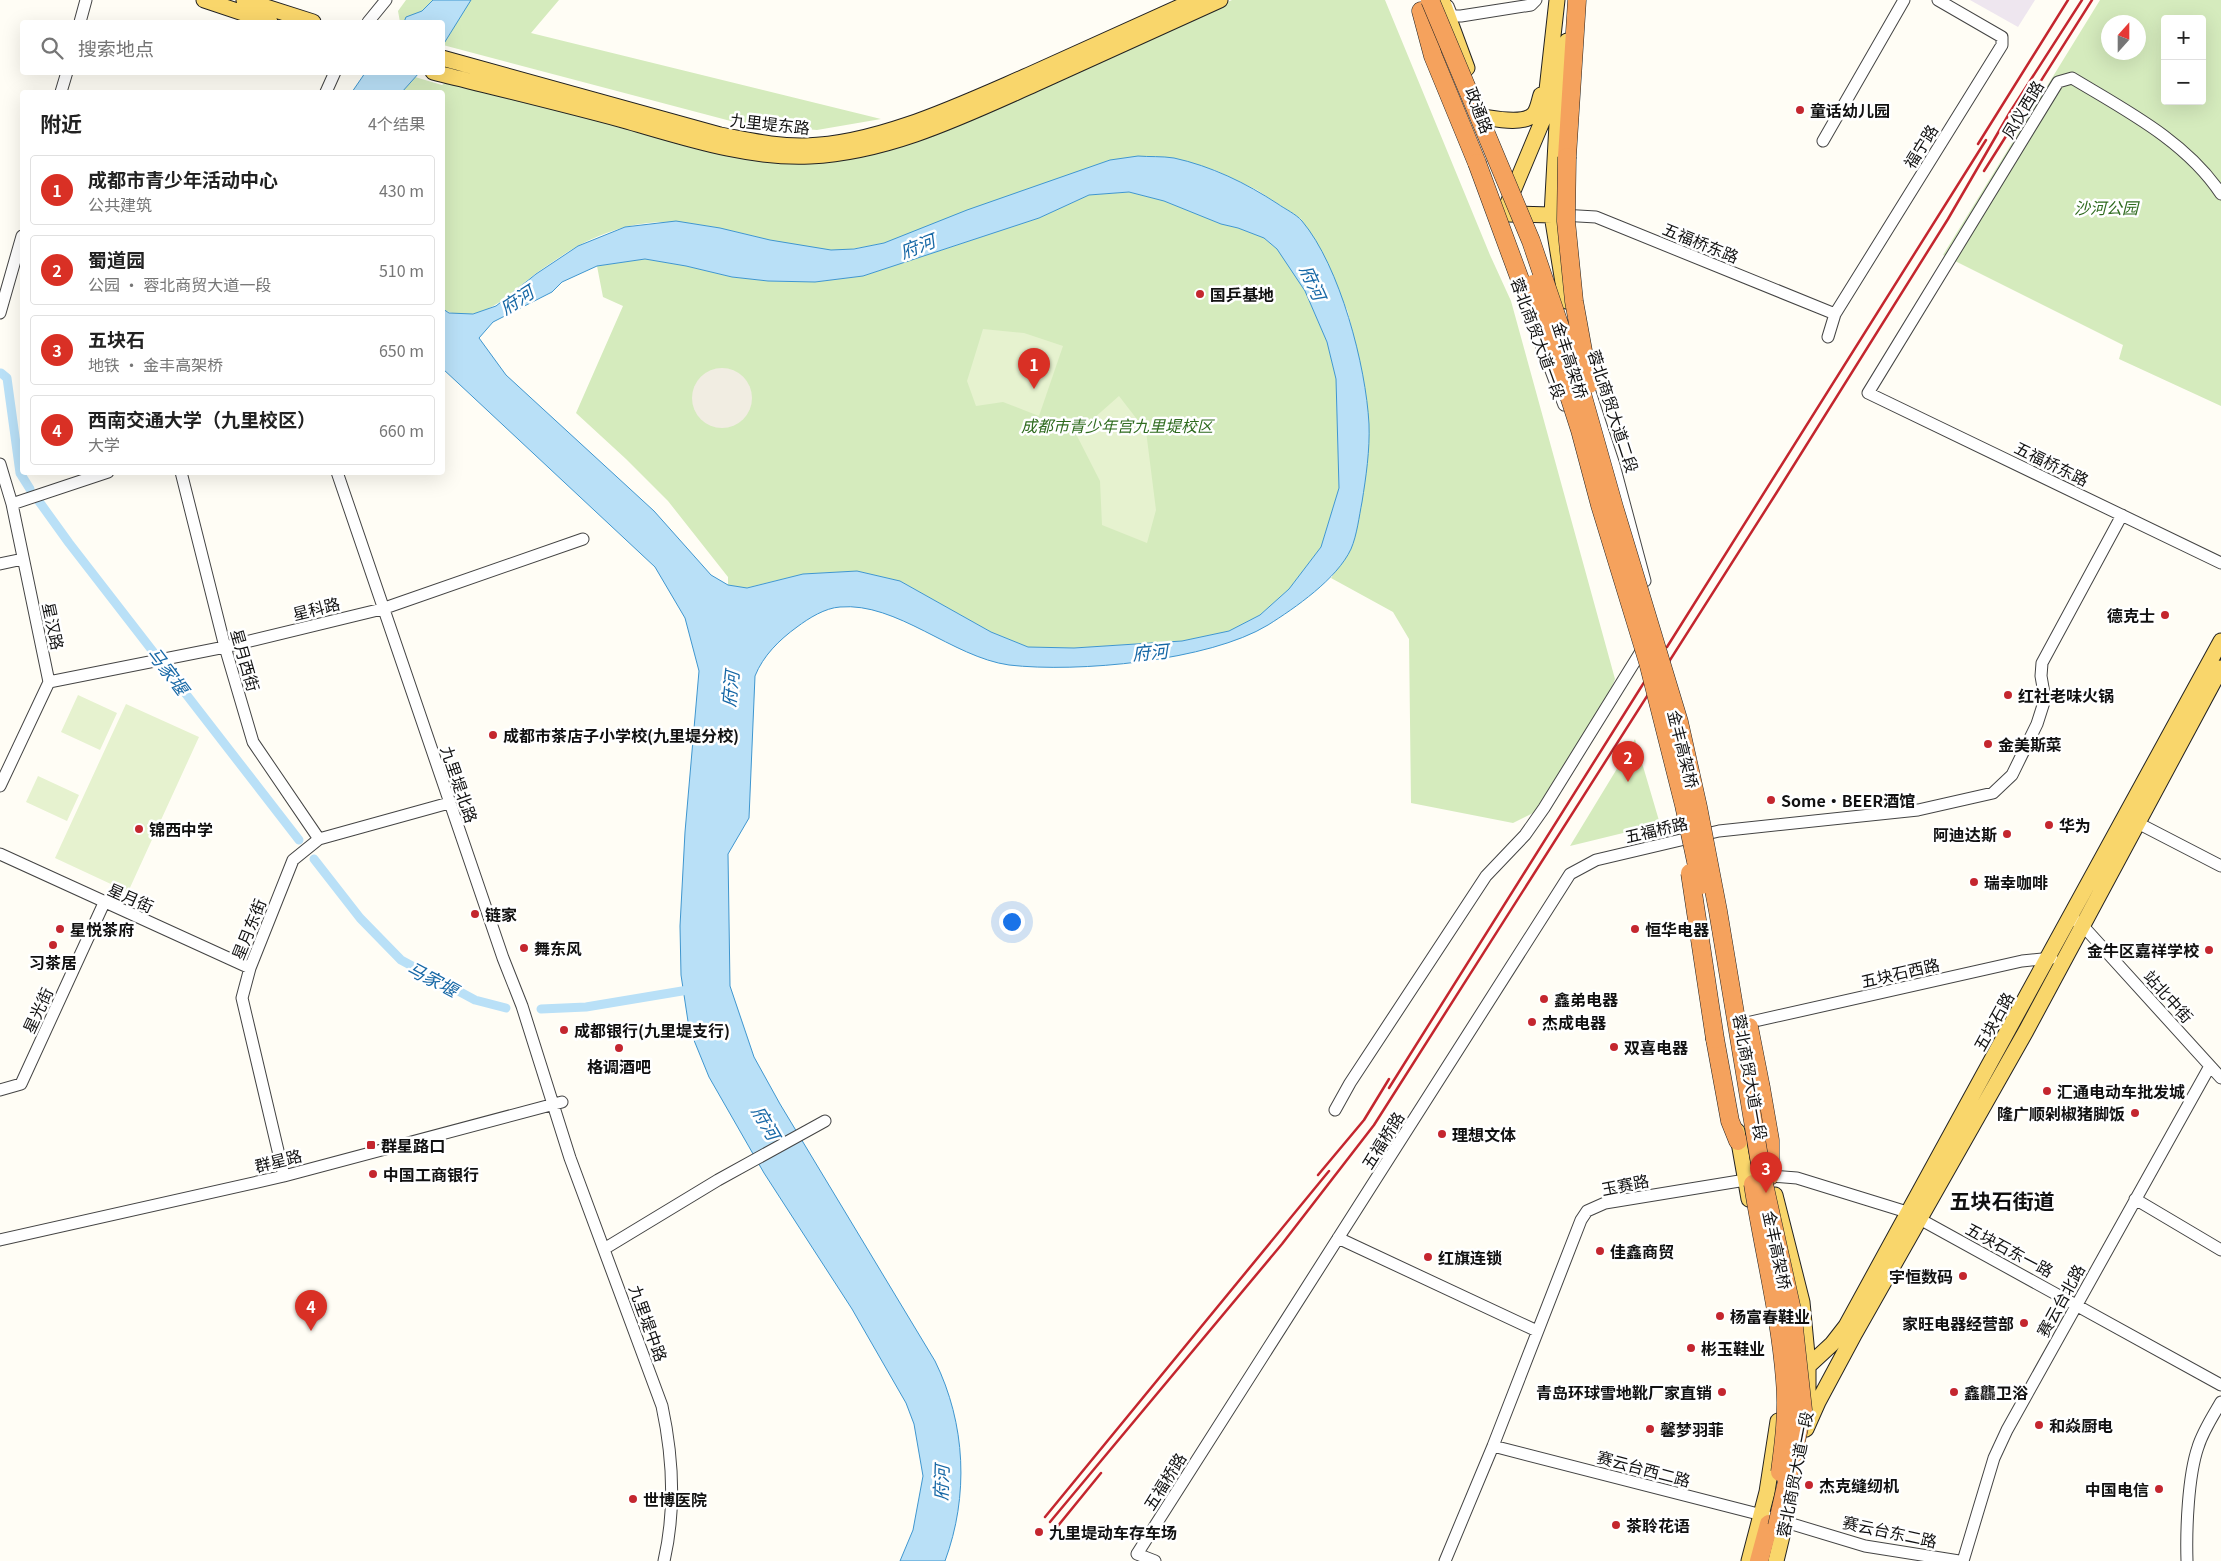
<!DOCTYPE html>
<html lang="zh">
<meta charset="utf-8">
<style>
body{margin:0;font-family:Georgia,"Noto Sans SC",serif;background:#f6f6f6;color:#222}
.controls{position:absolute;right:15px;top:15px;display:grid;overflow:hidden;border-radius:5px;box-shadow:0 5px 20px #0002}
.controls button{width:45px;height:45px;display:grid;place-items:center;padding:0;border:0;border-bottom:1px solid #e0e0e0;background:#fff;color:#222;font:25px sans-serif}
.compass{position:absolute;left:2101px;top:15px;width:45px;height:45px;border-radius:50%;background:#fff;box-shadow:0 5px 20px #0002;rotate:21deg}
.you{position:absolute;left:1011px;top:921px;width:18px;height:18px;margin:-12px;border:4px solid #fff;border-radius:50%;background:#1a73e8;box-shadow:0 0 0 8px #1a73e833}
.badge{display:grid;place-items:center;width:32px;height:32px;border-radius:50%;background:#d93025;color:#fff;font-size:16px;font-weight:700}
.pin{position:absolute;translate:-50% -41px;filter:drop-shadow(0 1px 2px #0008)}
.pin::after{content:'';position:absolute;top:26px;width:18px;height:15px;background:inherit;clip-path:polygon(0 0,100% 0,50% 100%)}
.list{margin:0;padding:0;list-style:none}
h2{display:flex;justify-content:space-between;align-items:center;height:65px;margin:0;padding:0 20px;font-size:21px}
h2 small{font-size:16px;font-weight:400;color:#767676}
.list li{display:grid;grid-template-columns:32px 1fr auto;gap:15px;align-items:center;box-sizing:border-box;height:70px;margin:0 10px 10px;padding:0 10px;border:1px solid #e0e0e0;border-radius:5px}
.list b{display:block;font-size:19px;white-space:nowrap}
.list p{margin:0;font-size:16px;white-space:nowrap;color:#767676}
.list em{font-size:16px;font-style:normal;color:#767676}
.icon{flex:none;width:28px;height:28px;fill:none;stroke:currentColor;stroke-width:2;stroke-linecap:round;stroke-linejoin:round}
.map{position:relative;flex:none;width:2221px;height:1561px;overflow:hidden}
.search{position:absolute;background:#fff;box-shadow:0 5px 20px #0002;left:20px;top:20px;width:425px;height:55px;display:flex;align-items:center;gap:12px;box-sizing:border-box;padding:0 18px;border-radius:5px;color:#767676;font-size:19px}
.panel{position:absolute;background:#fff;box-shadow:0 5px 20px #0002;left:20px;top:90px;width:425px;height:385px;border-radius:5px}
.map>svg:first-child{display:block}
.industrial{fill:#eee6ef}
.green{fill:#d5ebbd;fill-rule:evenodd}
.pitch{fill:#e6f2cf}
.plaza{fill:#f1ede2}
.water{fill:#b9e0f7;stroke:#3f96cf;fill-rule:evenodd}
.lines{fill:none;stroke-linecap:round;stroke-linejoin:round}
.canal{stroke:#b9e0f7;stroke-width:9}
.minor-casing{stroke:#444;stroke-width:13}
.major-casing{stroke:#222;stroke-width:17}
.highway-casing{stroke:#222;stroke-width:19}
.minor{stroke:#fff;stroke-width:11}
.major{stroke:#f9d66b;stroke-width:15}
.highway{stroke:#f5a25d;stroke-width:18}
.rail{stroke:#c4262e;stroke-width:2.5}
.highway-bridge-casing{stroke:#222;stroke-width:19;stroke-linecap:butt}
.highway-bridge{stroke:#f5a25d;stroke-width:18}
.poi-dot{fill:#c4262e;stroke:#fff;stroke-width:2}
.labels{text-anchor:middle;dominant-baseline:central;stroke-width:5;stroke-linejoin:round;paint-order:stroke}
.street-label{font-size:16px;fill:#111;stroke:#fff}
.poi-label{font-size:16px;font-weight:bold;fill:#111;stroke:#fff;text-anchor:start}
.park-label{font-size:16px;font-style:italic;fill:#2f6b1f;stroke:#fff}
.water-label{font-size:18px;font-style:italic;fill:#1768a6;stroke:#fff}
.district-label{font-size:21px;font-weight:bold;fill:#111;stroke:#fff}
</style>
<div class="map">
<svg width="2221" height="1561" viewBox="0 0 2221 1561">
<rect width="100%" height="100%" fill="#fffdf5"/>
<path class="industrial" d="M 1970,0 L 2035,0 L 2018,27 Z"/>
<path class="green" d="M 406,0 L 559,0 L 531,33 L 881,119 L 817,130 L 742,124 L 443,45 L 442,22 L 400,22 L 398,11 Z
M 1232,0 L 1385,0 L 1490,255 L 1511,301 L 1615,679 L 1606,702 L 1539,810 L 1513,823 L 1411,803 L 1409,639 L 1393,612 L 1331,578 L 1351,549 L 1369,425 L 1364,382 L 1348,312 L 1322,254 L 1301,219 L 1257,190 L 1215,170 L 1172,158 L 1110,160 L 884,243 C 867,246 849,251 831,250 C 760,246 699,209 625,227 C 610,231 590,239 576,247 C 562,255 548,265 535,274 C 509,295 478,328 442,309 L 442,92 L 402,92 L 415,77 L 442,85 L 450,80 L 750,159 L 880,150 L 897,148 L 931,134 Z
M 2100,0 L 2221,0 L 2221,406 L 2119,359 L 2123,345 L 1943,255 ZM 2165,19 L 2202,19 L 2202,101 L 2165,101 ZM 2108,22 L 2138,22 L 2138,52 L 2108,52 Z
M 1129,192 L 1164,201 L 1221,224 L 1238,228 L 1264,238 L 1277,249 L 1305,291 L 1327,342 L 1336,379 L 1339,488 L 1321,547 L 1289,589 L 1260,615 L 1229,631 L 1182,641 L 1074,648 L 1028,647 L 991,632 L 900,581 L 857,571 L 803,574 L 746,588 L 728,585 L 728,577 L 668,501 L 626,459 L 576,413 L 623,306 L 603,297 L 597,266 L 645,259 L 686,266 L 732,277 L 768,281 L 815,282 L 863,276 L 1039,218 L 1089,195 Z
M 1635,739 L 1660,824 L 1570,846 Z"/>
<path class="pitch" d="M 983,329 L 1024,333 L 1063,346 L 1039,416 L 1003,402 L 976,406 L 967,381 Z
M 1119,396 L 1146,431 L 1156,510 L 1147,543 L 1102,525 L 1100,481 L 1076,434 Z
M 78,695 L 117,713 L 100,750 L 61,732 Z
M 126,704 L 199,737 L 128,892 L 55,858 Z
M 38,776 L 79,795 L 67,821 L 26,802 Z"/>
<path class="plaza" d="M692 398a30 30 0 1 1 60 0a30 30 0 1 1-60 0Z"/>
<path class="water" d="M 433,0 L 471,0 L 443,45 L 442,22 L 404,22 L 406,17 L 422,11 Z
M 365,73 L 365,72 L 419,73 L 402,92 L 352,92 Z
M 1138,156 C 1149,157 1162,156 1174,158 C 1211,166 1246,183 1278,204 C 1285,209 1296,214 1302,221 C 1340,266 1366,366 1369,424 C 1370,450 1366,477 1362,502 C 1359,517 1357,535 1351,549 C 1337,579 1295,608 1268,625 C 1209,661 1077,673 1009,665 C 952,657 897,602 840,607 C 825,608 809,618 797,627 C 779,640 763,656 755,676 L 749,818 L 728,854 L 730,986 L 754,1057 L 780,1104 L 935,1361 C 966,1424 969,1496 945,1561 L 900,1561 L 913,1530 L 923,1476 L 914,1424 L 906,1403 L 852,1309 L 764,1173 L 709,1077 L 689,1028 L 681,975 L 680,926 L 685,832 L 699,671 L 685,618 L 655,567 L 443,369 L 443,309 L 449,313 L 473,314 L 496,306 L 536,274 L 578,246 L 625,227 L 676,221 L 720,228 L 770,240 L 831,250 L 854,249 L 884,243 L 967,210 L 1110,160 ZM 1129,192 L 1164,201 L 1221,224 L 1238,228 L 1264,238 L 1277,249 L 1305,291 L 1327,342 L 1336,379 L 1339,488 L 1321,547 L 1289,589 L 1260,615 L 1229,631 L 1182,641 L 1074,648 L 1028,647 L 991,632 L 900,581 L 857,571 L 803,574 L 747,588 L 728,585 L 711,575 L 654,511 L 506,375 L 479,338 L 493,322 L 552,292 L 562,282 L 597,266 L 645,259 L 686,266 L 732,277 L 768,281 L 815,282 L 863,276 L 1039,218 L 1089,195 Z"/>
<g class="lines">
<path class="canal" d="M 1,373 L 7,378 L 20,473 L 30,489
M 38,500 L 69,543 L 299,840
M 314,859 L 360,918 L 401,960 L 475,1000 L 506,1008
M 541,1009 L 586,1007 L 694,989"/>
<g class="minor-casing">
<path id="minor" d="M 1448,6 L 1452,16 L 1461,16 L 1531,5 L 1536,0
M 80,22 L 86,0
M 368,22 L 386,0
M 61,92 L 67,72
M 326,92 L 335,72
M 1823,141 L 1904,0
M 2221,194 C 2186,141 2125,110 2072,78 L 2058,82 L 1868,393 L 2221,563
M 1561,215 L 1596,217 L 1835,314
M 1524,299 L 1564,405
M 0,313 L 22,236
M 1828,337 L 1835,314 L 2002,45 L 2002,37 L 1938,0
M 1588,386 L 1614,465 L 1645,581
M 0,464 L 12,504 L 49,682 L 0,786
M 181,472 L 225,647 L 253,742 L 319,839
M 337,472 L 503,958 L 522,1006 L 570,1158 L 662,1406 C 673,1457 676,1509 664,1561
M 12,504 L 108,472
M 0,564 L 23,559
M 49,682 L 225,647 L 382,609 L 583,539
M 2130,819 L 2221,866
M 0,854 L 250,968
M 2076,921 L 2083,926 L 2221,1078
M 1742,1024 L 2022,961 L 2052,958
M 0,1090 L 21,1084 L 104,903
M 1335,1110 L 1350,1083 L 1486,876 L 1525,835 L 1544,808 L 1645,645
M 284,1176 L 242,998 L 250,968 L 293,860 L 319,839 L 449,803
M 2135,1199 L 2221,1250
M 1338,1238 L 1537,1331
M 0,1240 L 284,1176 L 562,1102
M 604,1249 L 718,1180 L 825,1121
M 1493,1446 L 1762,1515 L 1865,1546 L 1959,1561
M 1155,1561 L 1137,1554 L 1570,874 L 1596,860 L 1719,831 L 1918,810 L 1993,793 L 2012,775 L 2037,724 L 2045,699 L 2041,676 L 2042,663 L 2122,515
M 1445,1561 L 1493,1446 L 1581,1220 L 1587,1211 L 1605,1203 L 1770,1176 L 1797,1178 L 1907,1212 L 2221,1385
M 1963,1561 L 1994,1458 L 2007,1430 L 2210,1066
M 2187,1561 C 2186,1530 2188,1476 2198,1447 C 2203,1431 2213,1416 2221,1402"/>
</g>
<g class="major-casing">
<path id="major" d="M 204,0 L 270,22
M 244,0 L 313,22
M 1442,0 L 1467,68
M 442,58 L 720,135 C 748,140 777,147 806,146 C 879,144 962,104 1029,75 C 1084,50 1139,25 1195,0
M 433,72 C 497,88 560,103 623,120 C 683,137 747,159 810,156 C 890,152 963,116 1035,84 C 1096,56 1158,28 1220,0
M 1483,117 C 1496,119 1524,125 1534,114 C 1538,109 1539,101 1541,95
M 1508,214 L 1552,215
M 1503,215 L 1544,117 L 1557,0
M 1566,301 L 1552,215 L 1558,106 L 1567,41
M 1737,1131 L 1749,1199
M 1775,1195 L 1802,1302 L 1808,1365 L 1808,1398
M 1805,1369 L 1832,1344 L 1846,1326 L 2221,641
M 1806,1429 L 1818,1402 L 1855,1333 L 2026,1031 L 2221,668
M 1749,1561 L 1767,1492 L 1778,1421
M 1776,1561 L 1788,1511"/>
</g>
<g class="highway-casing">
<path id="highway" d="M 1421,11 L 1433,56 L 1477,163
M 1567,157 L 1577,0
M 1715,1039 L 1730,1121 L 1738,1141
M 1761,1088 L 1770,1140 L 1770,1176
M 1759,1561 L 1769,1524"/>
</g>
<use href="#minor" class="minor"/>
<use href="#major" class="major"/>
<use href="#highway" class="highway"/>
<path class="rail" d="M 1978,144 L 2068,0
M 1984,171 L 2092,0
M 1667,647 L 1986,140
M 1389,1088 L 1660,657
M 1318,1175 L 1364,1120 L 1389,1079
M 1045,1517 L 1329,1171
M 1050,1522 L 1282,1244 L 1374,1125 L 1777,492 L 1948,219 L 2010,112 L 2082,0
M 1057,1527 L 1101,1473"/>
<g class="highway-bridge-casing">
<path id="highway-bridge" d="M 1430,0 L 1531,241 L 1579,383 L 1614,507 L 1679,722 L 1698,807 L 1718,911 L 1762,1175 L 1792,1310 L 1803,1410 L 1777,1526
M 1567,157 L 1566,221 L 1574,301 L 1589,384
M 1477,163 L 1529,304
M 1533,284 L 1580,430 L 1600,505 L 1648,662 L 1684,805 L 1701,885
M 1690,873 L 1715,1039
M 1749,1027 L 1761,1088
M 1753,1184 C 1763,1249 1780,1314 1785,1380 C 1788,1411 1784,1442 1780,1472"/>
</g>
<use href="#highway-bridge" class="highway-bridge"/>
</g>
<g class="poi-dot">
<circle cx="1800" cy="110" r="5"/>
<circle cx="1200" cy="294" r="5"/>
<circle cx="2165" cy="615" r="5"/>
<circle cx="2008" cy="695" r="5"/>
<circle cx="493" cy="735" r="5"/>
<circle cx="1988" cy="744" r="5"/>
<circle cx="1771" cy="800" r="5"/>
<circle cx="2049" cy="825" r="5"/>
<circle cx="139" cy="829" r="5"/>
<circle cx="2007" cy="834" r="5"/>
<circle cx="1974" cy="882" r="5"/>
<circle cx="475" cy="914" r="5"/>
<circle cx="60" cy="929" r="5"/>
<circle cx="1635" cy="929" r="5"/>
<circle cx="53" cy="945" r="5"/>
<circle cx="524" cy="948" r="5"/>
<circle cx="2209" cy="950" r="5"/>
<circle cx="1544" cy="999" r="5"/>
<circle cx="1532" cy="1022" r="5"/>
<circle cx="564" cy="1030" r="5"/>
<circle cx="1614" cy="1047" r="5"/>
<circle cx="619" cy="1048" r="5"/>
<circle cx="2047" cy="1091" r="5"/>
<circle cx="2135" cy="1113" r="5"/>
<circle cx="1442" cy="1134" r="5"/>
<rect x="366" y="1140" width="10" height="10" rx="2.5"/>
<circle cx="373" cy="1174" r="5"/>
<circle cx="1600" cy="1251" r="5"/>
<circle cx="1428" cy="1257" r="5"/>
<circle cx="1963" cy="1276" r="5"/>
<circle cx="1720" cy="1316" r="5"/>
<circle cx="2024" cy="1323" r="5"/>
<circle cx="1691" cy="1348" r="5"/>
<circle cx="1722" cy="1392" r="5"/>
<circle cx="1954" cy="1392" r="5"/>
<circle cx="2039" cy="1425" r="5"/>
<circle cx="1650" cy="1429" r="5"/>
<circle cx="1809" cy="1485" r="5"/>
<circle cx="2159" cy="1489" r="5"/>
<circle cx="633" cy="1499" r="5"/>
<circle cx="1616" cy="1525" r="5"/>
<circle cx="1039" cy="1532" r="5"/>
</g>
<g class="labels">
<g class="street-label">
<text transform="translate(2022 109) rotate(-59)">凤仪西路</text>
<text transform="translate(1480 110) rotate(69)">政通路</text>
<text transform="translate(770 123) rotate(6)">九里堤东路</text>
<text transform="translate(1920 146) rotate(-58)">福宁路</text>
<text transform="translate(1701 242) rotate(22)">五福桥东路</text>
<text transform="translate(1539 338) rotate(70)">蓉北商贸大道一段</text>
<text transform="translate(1571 360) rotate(72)">金丰高架桥</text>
<text transform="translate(1614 411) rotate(72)">蓉北商贸大道二段</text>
<text transform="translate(2052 463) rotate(26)">五福桥东路</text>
<text transform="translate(316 608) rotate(-14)">星科路</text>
<text transform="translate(54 626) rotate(78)">星汉路</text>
<text transform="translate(246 660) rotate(74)">星月西街</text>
<text transform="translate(1684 749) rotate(76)">金丰高架桥</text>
<text transform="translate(460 784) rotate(71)">九里堤北路</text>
<text transform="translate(1656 829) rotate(-13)">五福桥路</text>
<text transform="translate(131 897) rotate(24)">星月街</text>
<text transform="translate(248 929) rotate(-68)">星月东街</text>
<text transform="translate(1900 972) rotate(-13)">五块石西路</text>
<text transform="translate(2169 996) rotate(48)">站北中街</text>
<text transform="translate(37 1010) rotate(-65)">星光街</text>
<text transform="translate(1993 1021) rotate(-61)">五块石路</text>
<text transform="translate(1751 1077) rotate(80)">蓉北商贸大道一段</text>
<text transform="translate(1382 1140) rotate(-58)">五福桥路</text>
<text transform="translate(278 1160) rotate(-14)">群星路</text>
<text transform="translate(1625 1184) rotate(-11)">玉赛路</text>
<text transform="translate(2010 1249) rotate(28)">五块石东一路</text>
<text transform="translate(1778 1250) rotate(78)">金丰高架桥</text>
<text transform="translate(2060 1300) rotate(-61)">赛云台北路</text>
<text transform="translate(649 1323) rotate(70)">九里堤中路</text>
<text transform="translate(1644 1468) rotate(15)">赛云台西二路</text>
<text transform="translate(1794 1474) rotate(-79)">蓉北商贸大道一段</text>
<text transform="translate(1164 1481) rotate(-58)">五福桥路</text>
<text transform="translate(1890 1531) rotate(12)">赛云台东二路</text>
</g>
<g class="poi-label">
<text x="1810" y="110">童话幼儿园</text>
<text x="1210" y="294">国乒基地</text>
<text x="2155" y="615" text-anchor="end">德克士</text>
<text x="2018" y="695">红社老味火锅</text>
<text x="503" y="735">成都市茶店子小学校(九里堤分校)</text>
<text x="1998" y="744">金美斯菜</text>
<text x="1781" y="800">Some·BEER酒馆</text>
<text x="2059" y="825">华为</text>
<text x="149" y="829">锦西中学</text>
<text x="1997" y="834" text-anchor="end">阿迪达斯</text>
<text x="1984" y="882">瑞幸咖啡</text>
<text x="485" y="914">链家</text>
<text x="70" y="929">星悦茶府</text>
<text x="1645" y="929">恒华电器</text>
<text x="534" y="948">舞东风</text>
<text x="2199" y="950" text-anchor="end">金牛区嘉祥学校</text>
<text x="53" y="962" text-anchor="middle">习茶居</text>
<text x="1554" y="999">鑫弟电器</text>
<text x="1542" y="1022">杰成电器</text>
<text x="574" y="1030">成都银行(九里堤支行)</text>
<text x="1624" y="1047">双喜电器</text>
<text x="619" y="1066" text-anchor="middle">格调酒吧</text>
<text x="2057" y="1091">汇通电动车批发城</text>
<text x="2125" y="1113" text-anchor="end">隆广顺剁椒猪脚饭</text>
<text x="1452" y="1134">理想文体</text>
<text x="381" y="1145">群星路口</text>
<text x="383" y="1174">中国工商银行</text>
<text x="1610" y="1251">佳鑫商贸</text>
<text x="1438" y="1257">红旗连锁</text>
<text x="1953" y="1276" text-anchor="end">宇恒数码</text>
<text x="1730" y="1316">杨富春鞋业</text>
<text x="2014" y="1323" text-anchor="end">家旺电器经营部</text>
<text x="1701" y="1348">彬玉鞋业</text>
<text x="1712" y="1392" text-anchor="end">青岛环球雪地靴厂家直销</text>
<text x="1964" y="1392">鑫龘卫浴</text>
<text x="2049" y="1425">和焱厨电</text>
<text x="1660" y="1429">馨梦羽菲</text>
<text x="1819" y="1485">杰克缝纫机</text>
<text x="2149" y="1489" text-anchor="end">中国电信</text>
<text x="643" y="1499">世博医院</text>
<text x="1626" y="1525">茶聆花语</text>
<text x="1049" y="1532">九里堤动车存车场</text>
</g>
<g class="park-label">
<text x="2106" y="207">沙河公园</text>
<text x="1117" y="425">成都市青少年宫九里堤校区</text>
</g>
<g class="water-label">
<text transform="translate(917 245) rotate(-21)">府河</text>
<text transform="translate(1314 282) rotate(66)">府河</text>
<text transform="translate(516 299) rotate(-33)">府河</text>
<text transform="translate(1150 651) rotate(-5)">府河</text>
<text transform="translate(169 670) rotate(53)">马家堰</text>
<text transform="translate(729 689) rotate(-84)">府河</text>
<text transform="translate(433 978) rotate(28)">马家堰</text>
<text transform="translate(767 1122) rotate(60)">府河</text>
<text transform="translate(940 1483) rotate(-88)">府河</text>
</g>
<g class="district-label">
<text x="2002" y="1200">五块石街道</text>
</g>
</g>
</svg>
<div class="controls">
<button>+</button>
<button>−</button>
</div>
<svg class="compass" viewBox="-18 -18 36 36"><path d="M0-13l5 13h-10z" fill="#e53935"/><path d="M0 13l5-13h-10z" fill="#767676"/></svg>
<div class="you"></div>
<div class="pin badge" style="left:1034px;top:389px">1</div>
<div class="pin badge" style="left:1628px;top:782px">2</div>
<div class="pin badge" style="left:1766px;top:1193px">3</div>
<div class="pin badge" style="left:311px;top:1331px">4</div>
<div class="search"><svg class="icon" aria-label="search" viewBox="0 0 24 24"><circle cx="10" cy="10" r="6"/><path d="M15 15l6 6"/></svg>搜索地点</div>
<section class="panel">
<h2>附近<small>4个结果</small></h2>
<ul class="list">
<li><span class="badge">1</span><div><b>成都市青少年活动中心</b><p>公共建筑</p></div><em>430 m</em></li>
<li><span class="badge">2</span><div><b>蜀道园</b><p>公园 · 蓉北商贸大道一段</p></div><em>510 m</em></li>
<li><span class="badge">3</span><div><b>五块石</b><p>地铁 · 金丰高架桥</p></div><em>650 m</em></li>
<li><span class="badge">4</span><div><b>西南交通大学（九里校区）</b><p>大学</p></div><em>660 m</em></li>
</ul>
</section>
</div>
